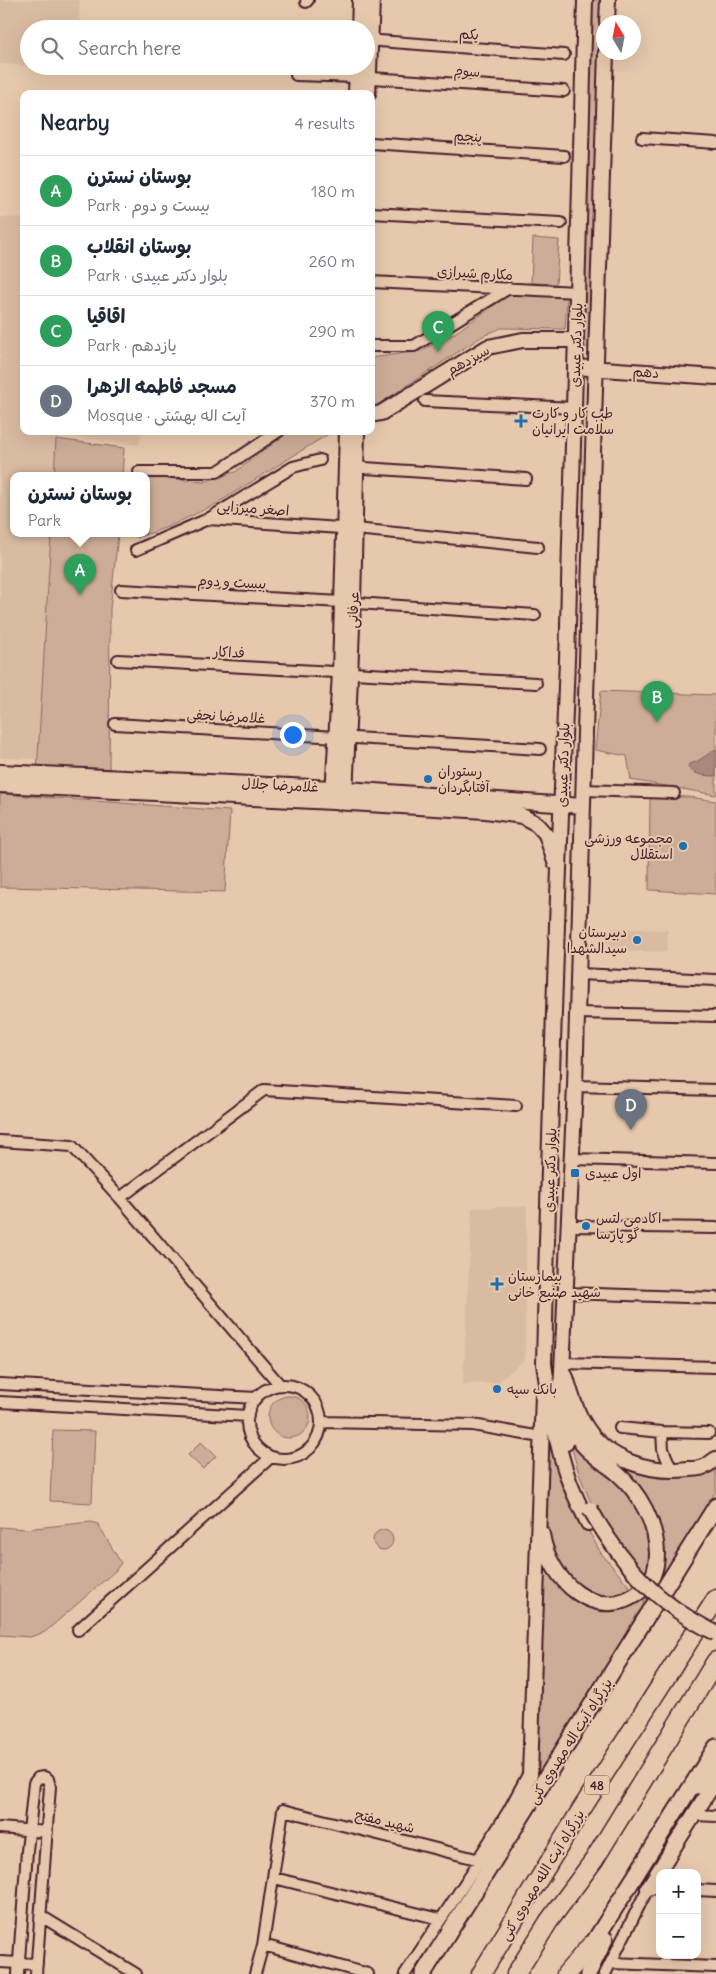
<!DOCTYPE html>
<meta charset="utf-8">
<style>
body{margin:0;font-family:Delius,"Playpen Sans Arabic",sans-serif;background:#f2f2f3;color:#1f2937}
.controls{position:absolute;right:15px;bottom:15px;display:grid;overflow:hidden;border-radius:10px;box-shadow:0 5px 20px #0002}
.controls button{width:45px;height:45px;display:grid;place-items:center;padding:0;border:0;border-bottom:1px solid #e0e1e3;background:#fff;color:#1f2937;font:25px sans-serif}
.compass{position:absolute;left:596px;top:15px;width:45px;height:45px;border-radius:50%;background:#fff;box-shadow:0 5px 20px #0002;rotate:350deg}
.you{position:absolute;left:292px;top:734px;width:18px;height:18px;margin:-12px;border:4px solid #fff;border-radius:50%;background:#1a73e8;box-shadow:0 0 0 8px #1a73e833}
.badge{display:grid;place-items:center;width:32px;height:32px;border-radius:50%;background:#7c3aed;color:#fff;font-size:16px;font-weight:700}
.pin{position:absolute;translate:-50% -41px;filter:drop-shadow(0 1px 2px #0008)}
.pin::after{content:'';position:absolute;top:26px;width:18px;height:15px;background:inherit;clip-path:polygon(0 0,100% 0,50% 100%)}
.popup{position:absolute;left:10px;top:472px;width:140px;height:65px;box-sizing:border-box;display:grid;place-content:center;border-radius:10px;background:#fff;filter:drop-shadow(0 1px 4px #0005);font-size:16px;white-space:nowrap;color:#747a83}
.popup b{font-size:19px;color:#1f2937}
.popup::after{content:'';position:absolute;left:50%;top:100%;margin-left:-10px;border:10px solid transparent;border-top-color:#fff}
.list{margin:0;padding:0;list-style:none}
h2{display:flex;justify-content:space-between;align-items:center;height:65px;margin:0;padding:0 20px;font-size:21px}
h2 small{font-size:16px;font-weight:400;color:#747a83}
.list li{display:grid;grid-template-columns:32px 1fr auto;gap:15px;align-items:center;box-sizing:border-box;height:70px;padding:0 20px;border-top:1px solid #e0e1e3}
.list b{display:block;font-size:19px;white-space:nowrap}
.list p{margin:0;font-size:16px;white-space:nowrap;color:#747a83}
.list em{font-size:16px;font-style:normal;color:#747a83}
.icon{flex:none;width:28px;height:28px;fill:none;stroke:currentColor;stroke-width:2;stroke-linecap:round;stroke-linejoin:round}
.map{position:relative;flex:none;width:716px;height:1974px;overflow:hidden}
.search{position:absolute;background:#fff;box-shadow:0 5px 20px #0002;left:20px;top:20px;width:355px;height:55px;display:flex;align-items:center;gap:12px;box-sizing:border-box;padding:0 18px;border-radius:28px;color:#747a83;font-size:19px}
.panel{position:absolute;background:#fff;box-shadow:0 5px 20px #0002;left:20px;top:90px;width:355px;height:345px;border-radius:10px}
.map>svg:first-child{display:block}
.built{fill:#d9bba2}
.green{fill:#cdad98;stroke:#8c6662}
.water{fill:#aa887c;stroke:#845e5c}
.lines{fill:none;stroke-linecap:round;stroke-linejoin:round}
.street-casing{stroke:#4a1f2b;stroke-width:14}
.secondary-casing{stroke:#4a1f2b;stroke-width:18}
.primary-casing{stroke:#4a1f2b;stroke-width:19}
.highway-casing{stroke:#4a1f2b;stroke-width:21}
.street{stroke:#e6c9ad;stroke-width:10}
.secondary{stroke:#e6c9ad;stroke-width:14}
.primary{stroke:#e6c9ad;stroke-width:15}
.highway{stroke:#e6c9ad;stroke-width:18}
.secondary-bridge-casing{stroke:#4a1f2b;stroke-width:18;stroke-linecap:butt}
.secondary-bridge{stroke:#e6c9ad;stroke-width:14}
.poi-dot{fill:#1f6fb2;stroke:#e6c9ad;stroke-width:2}
.labels{text-anchor:middle;dominant-baseline:central;stroke-width:4;stroke-linejoin:round;paint-order:stroke}
.shield{fill:#e6c9ad;stroke:#795252;stroke-width:1}
.shield-label{font-size:12px;font-weight:bold;fill:#4a1f2b}
.street-label{font-size:14px;fill:#4a1f2b;stroke:#e6c9ad}
.poi-label{font-size:14px;fill:#4a1f2b;stroke:#e6c9ad;text-anchor:start}
</style>
<div class="map">
<svg width="716" height="1974" viewBox="0 0 716 1974">
<rect width="100%" height="100%" fill="#e6c9ad"/>
<filter id="ink" filterUnits="userSpaceOnUse"><feTurbulence type="fractalNoise" baseFrequency=".02" numOctaves="2"/><feDisplacementMap in="SourceGraphic" scale="10" xChannelSelector="R" yChannelSelector="G"/><feConvolveMatrix kernelMatrix="1 2 1 2 8 2 1 2 1" color-interpolation-filters="sRGB"/></filter>
<g filter="url(#ink)">
<path class="built" d="M 0,0 L 80,0 L 78,29 L 29,29 L 29,66 L 0,64 Z
M 0,217 L 24,218 L 24,431 L 142,431 L 139,445 L 56,435 L 54,476 L 14,476 L 14,534 L 51,534 L 38,759 L 0,758 Z
M 607,928 L 668,930 L 667,952 L 607,951 Z
M 527,1206 L 525,1359 L 497,1383 L 463,1384 L 472,1208 Z"/>
<path class="green" d="M 589,0 L 603,0 L 594,343 L 590,348 L 582,346 Z
M 533,238 L 559,240 L 556,284 L 531,283 Z
M 510,294 L 567,296 L 565,329 L 501,328 L 481,337 L 371,409 L 371,358 L 420,351 L 455,333 Z
M 290,431 L 333,431 L 216,504 L 170,526 L 137,538 L 137,534 L 146,534 L 146,479 L 159,477 L 203,482 L 235,472 Z
M 56,439 L 124,448 L 122,476 L 54,476 Z
M 51,534 L 118,534 L 110,609 L 109,777 L 37,773 Z
M 601,691 L 716,695 L 716,795 L 631,780 L 627,756 L 595,750 Z
M 0,794 L 230,811 L 225,892 L 0,887 Z
M 656,796 L 688,797 L 716,801 L 716,894 L 649,890 L 650,797 Z
M268 1417a21 21 0 1 1 42 0a21 21 0 1 1-42 0Z
M 549,1416 L 572,1502 L 601,1553 L 633,1591 L 615,1598 L 595,1595 L 567,1578 L 547,1537 Z
M 53,1430 L 95,1431 L 92,1503 L 50,1501 Z
M 570,1441 L 578,1445 L 624,1486 L 646,1524 L 652,1558 L 645,1578 L 634,1567 L 592,1505 L 579,1474 Z
M 201,1442 L 216,1456 L 203,1469 L 188,1455 Z
M 608,1456 L 708,1472 L 716,1470 L 716,1491 L 657,1588 L 653,1585 L 661,1538 L 602,1457 Z
M 91,1522 L 98,1524 L 118,1558 L 121,1563 L 115,1571 L 45,1632 L 30,1637 L 0,1635 L 0,1527 L 25,1529 Z
M373 1540a10 10 0 1 1 20 0a10 10 0 1 1-20 0Z
M 544,1563 C 565,1600 601,1623 642,1599 L 648,1604 L 530,1792 L 538,1765 Z"/>
<path class="water" d="M 716,749 L 716,776 C 706,776 695,775 688,768 L 689,764 L 696,762 Z"/>
<g class="lines">
<g class="street-casing">
<path id="street" d="M 306,2 L 308,0
M 366,40 L 564,55
M 296,75 L 357,77 L 564,91
M 642,138 L 716,143
M 371,143 L 564,156
M 371,213 L 561,223
M 371,282 L 577,292
M 371,346 L 414,346 L 509,288
M 425,401 L 574,408
M 350,467 L 526,479
M 139,472 L 217,472 L 279,431
M 208,519 L 293,467 L 320,460
M 136,550 L 208,519 L 355,529 L 538,547
M 121,590 L 342,602 L 535,615
M 118,660 L 536,683
M 115,724 L 540,749
M 584,790 L 674,793
M 578,974 L 716,980
M 577,1013 L 716,1016
M 575,1086 L 716,1090
M 0,1141 L 72,1146 L 120,1198 L 280,1385
M 572,1159 L 716,1163
M 120,1198 L 264,1090 L 516,1106
M 569,1226 L 716,1228
M 566,1293 L 716,1298
M 563,1363 L 716,1367
M 0,1384 L 256,1398
M247 1422a37 37 0 1 1 74 0a37 37 0 1 1-74 0Z
M 0,1402 L 248,1416
M 322,1422 L 473,1425 L 541,1437
M 620,1428 L 662,1432 L 709,1433
M 662,1432 L 663,1449 L 672,1471
M 78,1630 L 271,1457
M 694,1815 L 716,1816
M 0,1828 L 47,1832
M 274,1878 L 440,1919
M 697,1890 L 716,1891
M 41,1916 L 136,1974
M 263,1945 L 368,1974
M 0,1962 L 37,1964
M 611,1963 L 716,1967
M 18,1974 L 27,1851 L 34,1783 L 38,1778 L 44,1777 L 48,1779 L 50,1787 L 36,1974
M 255,1974 L 263,1945 L 283,1810 L 480,1860 L 405,1974
M 605,1974 L 648,1888 L 660,1889"/>
</g>
<g class="secondary-casing">
<path id="secondary" d="M 585,0 L 572,482 C 569,550 569,618 566,686 C 557,912 549,1138 544,1364 C 550,1403 555,1441 568,1478 C 573,1493 581,1508 588,1523
M 607,22 L 608,0
M 359,29 L 360,0
M 356,94 L 357,66
M 368,94 L 372,0
M 575,367 L 716,377
M 371,415 L 381,413 L 488,347 L 523,340 L 576,340
M 0,772 L 333,788 L 583,806
M 0,785 L 333,802 L 486,811 L 522,816 L 537,824 L 546,834 L 555,862
M 333,795 L 340,672 L 347,431
M 345,798 L 353,603 L 357,431
M 566,1377 C 571,1394 576,1412 586,1427 C 607,1460 650,1474 688,1469 C 692,1469 699,1469 703,1467 C 708,1466 712,1461 716,1459
M 566,1443 L 561,1393 L 575,1086 L 593,451 L 606,52
M 542,1534 C 549,1580 597,1627 642,1590 C 653,1581 657,1567 657,1553 C 656,1523 640,1493 617,1473 C 606,1464 591,1455 582,1444 C 575,1434 571,1424 568,1412
M 480,1860 L 510,1812 L 530,1775 L 543,1394
M 648,1888 L 716,1780"/>
</g>
<g class="primary-casing">
<path id="primary" d="M 698,1786 L 716,1769
M 585,1956 L 716,1747
M 423,1974 L 716,1506
M 588,1974 L 605,1939"/>
</g>
<g class="highway-casing">
<path id="highway" d="M 481,1974 L 581,1810 L 716,1599
M 516,1974 L 549,1921 L 594,1860 L 716,1661
M 566,1974 L 591,1945"/>
</g>
<use href="#street" class="street"/>
<use href="#secondary" class="secondary"/>
<use href="#primary" class="primary"/>
<use href="#highway" class="highway"/>
<g class="secondary-bridge-casing">
<path id="secondary-bridge" d="M 590,1509 C 623,1566 656,1604 716,1633"/>
</g>
<use href="#secondary-bridge" class="secondary-bridge"/>
</g>
</g>
<g class="poi-dot">
<path d="M518.5 413.5h5v5h5v5h-5v5h-5v-5h-5v-5h5z"/>
<circle cx="428" cy="779" r="5"/>
<circle cx="683" cy="846" r="5"/>
<circle cx="637" cy="940" r="5"/>
<rect x="570" y="1168" width="10" height="10" rx="2.5"/>
<circle cx="586" cy="1226" r="5"/>
<path d="M494.5 1276.5h5v5h5v5h-5v5h-5v-5h-5v-5h5z"/>
<circle cx="497" cy="1389" r="5"/>
</g>
<g class="labels">
<rect class="shield" x="584.5" y="1775.5" width="25" height="19" rx="4"/>
<g class="shield-label">
<text x="597" y="1785">48</text>
</g>
<g class="street-label">
<text transform="translate(469 34) rotate(4)">یکم</text>
<text transform="translate(467 71) rotate(4)">سوم</text>
<text transform="translate(468 136) rotate(4)">پنجم</text>
<text transform="translate(475 273) rotate(3)">مکارم شیرازی</text>
<text transform="translate(576 345) rotate(-88)">بلوار دکتر عبیدی</text>
<text transform="translate(468 360) rotate(-29)">سیزدهم</text>
<text transform="translate(646 372) rotate(4)">دهم</text>
<text transform="translate(253 508) rotate(4)">اصغر میرزایی</text>
<text transform="translate(232 582) rotate(3)">بیست و دوم</text>
<text transform="translate(353 610) rotate(-88)">عرفانی</text>
<text transform="translate(229 652) rotate(3)">فداکار</text>
<text transform="translate(226 716) rotate(3)">غلامرضا نجفی</text>
<text transform="translate(563 765) rotate(-88)">بلوار دکتر عبیدی</text>
<text transform="translate(280 785) rotate(3)">غلامرضا جلال</text>
<text transform="translate(550 1170) rotate(-88)">بلوار دکتر عبیدی</text>
<text transform="translate(570 1741) rotate(-58)">بزرگراه آیت اله مهدوی کنی</text>
<text transform="translate(385 1821) rotate(14)">شهید مفتح</text>
<text transform="translate(542 1875) rotate(-59)">بزرگراه آیت الله مهدوی کنی</text>
</g>
<g class="poi-label">
<text x="532" y="413">طب کار و کارت<tspan x="532" dy="16">سلامت ایرانیان</tspan></text>
<text x="438" y="771">رستوران<tspan x="438" dy="16">آفتابگردان</tspan></text>
<text x="673" y="838" text-anchor="end">مجموعه ورزشی<tspan x="673" dy="16">استقلال</tspan></text>
<text x="627" y="932" text-anchor="end">دبیرستان<tspan x="627" dy="16">سیدالشهدا</tspan></text>
<text x="585" y="1173">اول عبیدی</text>
<text x="596" y="1218">اکادمی لتس<tspan x="596" dy="16">گو پارسا</tspan></text>
<text x="508" y="1276">بیمارستان<tspan x="508" dy="16">شهید صنیع خانی</tspan></text>
<text x="507" y="1389">بانک سپه</text>
</g>
</g>
</svg>
<div class="controls">
<button>+</button>
<button>−</button>
</div>
<svg class="compass" viewBox="-18 -18 36 36"><path d="M0-13l5 13h-10z" fill="#e53935"/><path d="M0 13l5-13h-10z" fill="#747a83"/></svg>
<div class="you"></div>
<div class="pin badge" style="left:80px;top:595px;background:#2e9e5b">A</div>
<div class="popup"><b>بوستان نسترن</b>Park</div>
<div class="pin badge" style="left:657px;top:722px;background:#2e9e5b">B</div>
<div class="pin badge" style="left:438px;top:352px;background:#2e9e5b">C</div>
<div class="pin badge" style="left:631px;top:1130px;background:#6b7280">D</div>
<div class="search"><svg class="icon" aria-label="search" viewBox="0 0 24 24"><circle cx="10" cy="10" r="6"/><path d="M15 15l6 6"/></svg>Search here</div>
<section class="panel">
<h2>Nearby<small>4 results</small></h2>
<ul class="list">
<li><span class="badge" style="background:#2e9e5b">A</span><div><b>بوستان نسترن</b><p>Park · بیست و دوم</p></div><em>180 m</em></li>
<li><span class="badge" style="background:#2e9e5b">B</span><div><b>بوستان انقلاب</b><p>Park · بلوار دکتر عبیدی</p></div><em>260 m</em></li>
<li><span class="badge" style="background:#2e9e5b">C</span><div><b>اقاقیا</b><p>Park · یازدهم</p></div><em>290 m</em></li>
<li><span class="badge" style="background:#6b7280">D</span><div><b>مسجد فاطمه الزهرا</b><p>Mosque · آیت اله بهشتی</p></div><em>370 m</em></li>
</ul>
</section>
</div>
